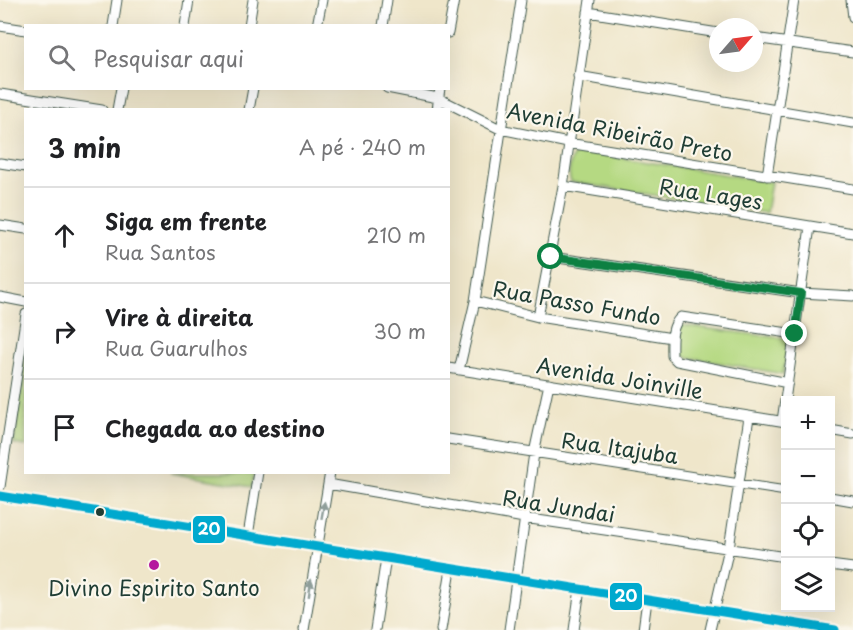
<!DOCTYPE html>
<html lang="pt">
<meta charset="utf-8">
<style>
body{margin:0;font-family:"Playpen Sans",sans-serif;background:#f6f6f6;color:#202124}
.controls{position:absolute;right:18px;bottom:18px;display:grid;overflow:hidden;border-radius:0px;box-shadow:0 6px 24px #0002}
.controls button{width:54px;height:54px;display:grid;place-items:center;padding:0;border:0;border-bottom:2px solid #e0e0e0;background:#fff;color:#202124;font:30px sans-serif}
.compass{position:absolute;left:709px;top:18px;width:54px;height:54px;border-radius:50%;background:#fff;box-shadow:0 6px 24px #0002;rotate:62deg}
.stop{position:absolute;width:18px;height:18px;margin:-14px;border:4px solid #0b8043;border-radius:50%;background:#fff}
.stop.end{background:#0b8043;border-color:#fff;box-shadow:0 2px 6px #0008}
.list{margin:0;padding:0;list-style:none}
h2{display:flex;justify-content:space-between;align-items:center;height:78px;margin:0;padding:0 24px;font-size:26px}
h2 small{font-size:20px;font-weight:400;color:#757577}
.list li{display:grid;grid-template-columns:39px 1fr auto;gap:18px;align-items:center;box-sizing:border-box;height:96px;padding:0 24px;border-top:2px solid #e0e0e0}
.list b{display:block;font-size:22px;white-space:nowrap}
.list p{margin:0;font-size:20px;white-space:nowrap;color:#757577}
.list em{font-size:20px;font-style:normal;color:#757577}
.icon{flex:none;width:33px;height:33px;fill:none;stroke:currentColor;stroke-width:2;stroke-linecap:round;stroke-linejoin:round}
.map{position:relative;flex:none;width:853px;height:630px;overflow:hidden}
.search{position:absolute;background:#fff;box-shadow:0 6px 24px #0002;left:24px;top:24px;width:426px;height:66px;display:flex;align-items:center;gap:15px;box-sizing:border-box;padding:0 21px;border-radius:0px;color:#757577;font-size:22px}
.panel{position:absolute;background:#fff;box-shadow:0 6px 24px #0002;left:24px;top:108px;width:426px;height:366px;border-radius:0px}
.map>svg:first-child{display:block}
.green{fill:#b5d982;stroke:#6a8b5b;stroke-width:1.5}
.lines{fill:none;stroke-linecap:round;stroke-linejoin:round}
.minor-casing{stroke:#3e564a;stroke-width:11}
.minor{stroke:#fff;stroke-width:9}
.bus-1-casing{stroke:#fbf7ec;stroke-width:14}
.bus-1{stroke:#00a9ce;stroke-width:9}
.oneway{fill:#8f9e9a}
.route{stroke:#0b8043;stroke-width:8}
.bus-dot{fill:#1f3d34;stroke:#fbf7ec;stroke-width:2}
.poi-dot{fill:#b5179e;stroke:#fbf7ec;stroke-width:2}
.labels{text-anchor:middle;dominant-baseline:central;stroke-width:4.5;stroke-linejoin:round;paint-order:stroke}
.street-label{font-size:21px;fill:#1f3d34;stroke:#fbf7ec}
.poi-label{font-size:21px;fill:#1f3d34;stroke:#fbf7ec}
.line-badge{stroke:#fbf7ec;stroke-width:2}
.badge-label{font-size:16px;text-anchor:middle;font-weight:bold;fill:#fff}
</style>
<div class="map">
<svg width="853" height="630" viewBox="0 0 853 630">
<rect width="100%" height="100%" fill="#fbf7ec"/>
<filter id="ink" filterUnits="userSpaceOnUse"><feTurbulence type="fractalNoise" baseFrequency=".0167" numOctaves="2"/><feDisplacementMap in="SourceGraphic" scale="12" xChannelSelector="R" yChannelSelector="G"/><feConvolveMatrix kernelMatrix="1 2 1 2 8 2 1 2 1" color-interpolation-filters="sRGB"/></filter>
<filter id="wash" filterUnits="userSpaceOnUse"><feTurbulence type="fractalNoise" baseFrequency=".008" numOctaves="4" result="noise"/><feDisplacementMap in="SourceGraphic" scale="24" xChannelSelector="R" yChannelSelector="G"/><feGaussianBlur stdDeviation="1.35" result="paint"/><feColorMatrix in="noise" values="0 0 0 0 0 0 0 0 0 0 0 0 0 0 0 0 0 1.4 0 .05"/><feComposite in="paint" operator="in"/></filter>
<g filter="url(#wash)">
<rect width="100%" height="100%" fill="#efe6ca"/>
<path class="green" d="M 579,151 L 771,182 L 766,213 L 571,182 C 567,173 571,159 575,152 Z
M 680,325 L 789,339 L 783,374 L 675,355 Z
M 25,352 L 26,446 L 25,446 L 14,444 Z
M 170,473 L 254,473 L 252,487 Z"/>
</g>
<g filter="url(#ink)">
<g class="lines">
<g class="minor-casing">
<path id="minor" d="M 851,0 L 853,17
M 588,12 L 718,33
M 0,26 L 26,30
M 113,26 L 117,0
M 185,26 L 189,0
M 249,26 L 253,0
M 317,26 L 322,0
M 383,26 L 387,0
M 448,33 L 454,0
M 754,38 L 853,52
M 578,76 L 853,123
M 387,88 L 438,98 L 500,129 L 568,143 L 853,189
M 0,94 L 102,110
M 117,110 L 121,88
M 249,110 L 253,88
M 437,110 L 440,88
M 0,163 L 26,167
M 767,176 L 794,0
M 563,186 L 853,233
M 0,225 L 26,229
M 551,257 L 801,293 L 853,296
M 0,297 L 26,302
M 475,301 L 538,317 L 672,338
M 538,317 L 563,186 L 590,0
M 448,368 L 786,422
M 459,370 L 475,301 L 521,0
M 788,383 L 677,361 L 672,356 C 672,343 670,326 681,317 L 795,334
M 782,421 L 810,227
M 830,430 L 853,434
M 448,439 L 786,491
M 328,484 L 524,518 L 786,557
M 0,487 L 26,314
M 0,496 L 835,630
M 830,497 L 853,501
M 248,536 L 258,472
M 830,565 L 853,568
M 304,630 L 330,472
M 375,630 L 386,558
M 441,630 L 451,569
M 509,630 L 534,453 L 549,384
M 574,630 L 580,589
M 643,630 L 647,600
M 710,630 L 729,548 L 749,417"/>
</g>
<use href="#minor" class="minor"/>
<g class="bus-1-casing">
<path id="bus-1" d="M 0,496 L 835,630"/>
</g>
<use href="#bus-1" class="bus-1"/>
</g>
<defs><path id="oneway-solid" d="M-6-.8H1V-3.2L6.5 0L1 3.2V.8H-6Z" transform="scale(1.5)"/></defs>
<g class="oneway">
<use href="#oneway-solid" transform="translate(323 510) rotate(-80)"/>
<use href="#oneway-solid" transform="translate(310 588) rotate(-82)"/>
</g>
</g>
<g class="lines" filter="url(#ink)">
<path class="route" d="M 551,257 L 801,293 L 795,334"/>
</g>
<circle class="bus-dot" cx="100" cy="512" r="5"/>
<circle class="poi-dot" cx="154" cy="565" r="6"/>
<g class="labels">
<g class="street-label">
<text transform="translate(620 131) rotate(11)">Avenida Ribeirão Preto</text>
<text transform="translate(711 193) rotate(9)">Rua Lages</text>
<text transform="translate(577 302) rotate(10)">Rua Passo Fundo</text>
<text transform="translate(620 377) rotate(9)">Avenida Joinville</text>
<text transform="translate(620 447) rotate(8)">Rua Itajuba</text>
<text transform="translate(559 505) rotate(9)">Rua Jundai</text>
</g>
<g class="poi-label">
<text x="154" y="587">Divino Espirito Santo</text>
</g>
</g>
<g class="line-badge">
<rect x="192" y="515" width="34" height="29" rx="6" fill="#00a9ce"/>
<rect x="609" y="582" width="34" height="29" rx="6" fill="#00a9ce"/>
</g>
<g class="badge-label">
<text x="209" y="535">20</text>
<text x="626" y="602">20</text>
</g>
</svg>
<div class="controls">
<button>+</button>
<button>−</button>
<button><svg class="icon" aria-label="locate" viewBox="0 0 24 24"><circle cx="12" cy="12" r="6"/><path d="M12 2v4M12 18v4M2 12h4M18 12h4"/></svg></button>
<button><svg class="icon" aria-label="layers" viewBox="0 0 24 24"><path d="M12 4l9 5-9 5-9-5zM3 14l9 5 9-5"/></svg></button>
</div>
<svg class="compass" viewBox="-18 -18 36 36"><path d="M0-13l5 13h-10z" fill="#e53935"/><path d="M0 13l5-13h-10z" fill="#757577"/></svg>
<div class="stop" style="left:551px;top:257px"></div>
<div class="stop end" style="left:795px;top:334px"></div>
<div class="search"><svg class="icon" aria-label="search" viewBox="0 0 24 24"><circle cx="10" cy="10" r="6"/><path d="M15 15l6 6"/></svg>Pesquisar aqui</div>
<section class="panel">
<h2>3 min<small>A pé · 240 m</small></h2>
<ul class="list">
<li><svg class="icon" aria-label="ahead" viewBox="0 0 24 24"><path d="M12 20V5M6 11l6-6 6 6"/></svg><div><b>Siga em frente</b><p>Rua Santos</p></div><em>210 m</em></li>
<li><svg class="icon" aria-label="right" viewBox="0 0 24 24"><path d="M7 20v-9h11M14 6l5 5-5 5"/></svg><div><b>Vire à direita</b><p>Rua Guarulhos</p></div><em>30 m</em></li>
<li><svg class="icon" aria-label="arrive" viewBox="0 0 24 24"><path d="M6 21V4h12l-3 4 3 4H6"/></svg><div><b>Chegada ao destino</b></div></li>
</ul>
</section>
</div>
